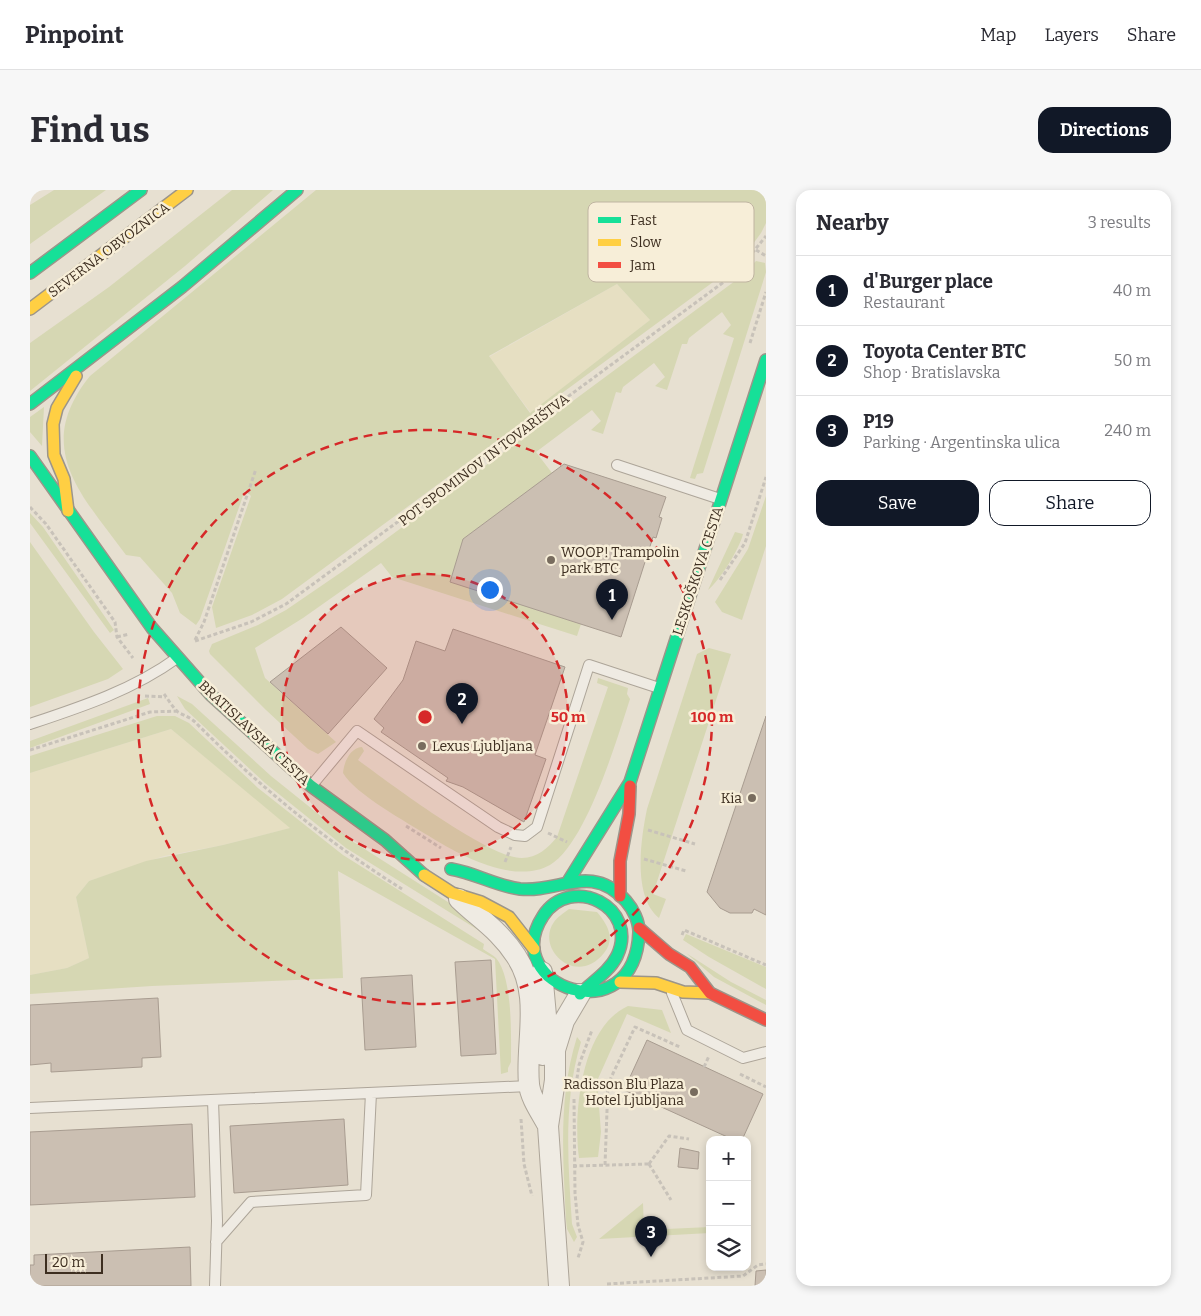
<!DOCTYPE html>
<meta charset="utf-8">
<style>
body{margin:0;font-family:Bitter,serif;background:#f7f7f7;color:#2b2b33}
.controls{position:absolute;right:15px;bottom:15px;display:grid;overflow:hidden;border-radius:10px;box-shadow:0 2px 8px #0003}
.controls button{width:45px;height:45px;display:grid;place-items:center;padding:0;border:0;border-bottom:1px solid #e1e1e2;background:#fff;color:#2b2b33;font:25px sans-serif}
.scale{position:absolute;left:15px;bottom:12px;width:58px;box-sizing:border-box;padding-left:5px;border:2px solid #3d2e20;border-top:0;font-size:14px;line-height:18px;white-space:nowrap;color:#3d2e20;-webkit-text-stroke:4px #f7eed8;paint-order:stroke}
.you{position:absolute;left:459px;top:399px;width:18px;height:18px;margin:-12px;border:4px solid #fff;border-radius:50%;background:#1a73e8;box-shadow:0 0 0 8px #1a73e833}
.badge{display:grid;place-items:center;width:32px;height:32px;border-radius:50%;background:#111827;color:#fff;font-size:16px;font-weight:700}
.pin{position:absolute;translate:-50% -41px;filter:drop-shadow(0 1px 2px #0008)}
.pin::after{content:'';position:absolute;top:26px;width:18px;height:15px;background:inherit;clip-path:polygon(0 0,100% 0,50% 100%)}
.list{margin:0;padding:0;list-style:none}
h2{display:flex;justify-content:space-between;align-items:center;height:65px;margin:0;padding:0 20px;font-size:21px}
h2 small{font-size:16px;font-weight:400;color:#7c7c81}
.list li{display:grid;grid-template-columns:32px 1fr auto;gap:15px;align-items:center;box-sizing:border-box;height:70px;padding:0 20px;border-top:1px solid #e1e1e2}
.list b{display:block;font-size:19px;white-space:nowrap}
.list p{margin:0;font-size:16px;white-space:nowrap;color:#7c7c81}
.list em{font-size:16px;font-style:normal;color:#7c7c81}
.actions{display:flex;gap:10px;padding:15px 20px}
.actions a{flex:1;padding:11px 0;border:1px solid #111827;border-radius:15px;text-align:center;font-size:18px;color:#111827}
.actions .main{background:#111827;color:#fff}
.icon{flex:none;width:28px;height:28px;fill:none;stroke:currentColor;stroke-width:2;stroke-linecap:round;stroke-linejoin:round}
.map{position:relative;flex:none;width:736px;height:1096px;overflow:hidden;border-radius:15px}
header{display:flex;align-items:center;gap:30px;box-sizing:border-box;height:70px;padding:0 25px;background:#fff;border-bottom:1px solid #e1e1e2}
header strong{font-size:24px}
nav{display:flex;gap:28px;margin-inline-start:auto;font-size:18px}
.intro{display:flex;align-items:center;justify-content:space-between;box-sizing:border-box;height:120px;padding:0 30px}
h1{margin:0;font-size:35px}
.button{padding:12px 22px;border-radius:15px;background:#111827;color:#fff;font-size:18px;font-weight:700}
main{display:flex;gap:30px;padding:0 30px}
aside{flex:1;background:#fff;border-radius:15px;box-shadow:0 2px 8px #0003}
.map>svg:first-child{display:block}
.farmland{fill:#e6dfc2}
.green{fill:#d6d7b3;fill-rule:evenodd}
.building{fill:#cbbfb2;stroke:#a89c90}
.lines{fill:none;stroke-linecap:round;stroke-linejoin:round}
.lane-casing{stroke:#ada599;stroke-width:12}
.street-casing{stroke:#ada599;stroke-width:22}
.fast-casing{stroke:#9c958a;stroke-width:14}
.slow-casing{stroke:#9c958a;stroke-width:14}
.jam-casing{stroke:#9c958a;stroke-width:14}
.path{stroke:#c8c2b9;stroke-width:3;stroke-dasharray:4 2.5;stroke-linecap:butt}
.lane{stroke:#efebe3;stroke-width:10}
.street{stroke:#efebe3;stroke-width:20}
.fast{stroke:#16e098;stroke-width:11}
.slow{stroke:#ffcf43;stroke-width:11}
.jam{stroke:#f24e42;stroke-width:11}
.ring{fill:none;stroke:#d62828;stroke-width:2.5;stroke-dasharray:9 6}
.poi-dot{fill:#786c5e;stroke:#f7eed8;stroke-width:2}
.labels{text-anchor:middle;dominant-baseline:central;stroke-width:5;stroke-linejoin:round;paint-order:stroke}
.street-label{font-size:14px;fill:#3d2e20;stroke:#f7eed8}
.poi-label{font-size:14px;fill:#3d2e20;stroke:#f7eed8;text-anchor:start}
.key{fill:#f7eed8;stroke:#bfb4a1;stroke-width:1}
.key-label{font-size:14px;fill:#3d2e20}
.centre{fill:#d62828;stroke:#f7eed8;stroke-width:2.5}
.ring-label{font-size:15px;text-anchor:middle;font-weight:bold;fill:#d62828;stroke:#f7eed8;stroke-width:5;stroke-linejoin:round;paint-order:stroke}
</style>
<header>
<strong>Pinpoint</strong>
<nav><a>Map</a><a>Layers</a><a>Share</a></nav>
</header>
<div class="intro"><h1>Find us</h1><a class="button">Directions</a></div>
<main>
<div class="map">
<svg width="736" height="1096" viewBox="0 0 736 1096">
<rect width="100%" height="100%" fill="#e7e0d1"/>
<path class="farmland" d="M 587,94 L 620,130 L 501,223 L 459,167 Z
M 141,539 L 261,638 L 193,655 L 134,666 L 59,691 L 46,707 L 59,768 L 37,778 L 0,785 L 0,583 Z"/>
<path class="green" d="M 24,0 L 76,0 L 0,54 L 0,15 Z
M 202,0 L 243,0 L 155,76 L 0,201 L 0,153 L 79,97 Z
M 286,0 L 736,0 L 736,33 L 731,43 L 712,69 L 694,84 L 252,409 L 222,425 L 186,438 L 182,417 L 221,306 L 215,300 L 170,429 L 166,435 L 150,423 L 142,403 L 110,367 L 96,365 C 52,305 2,258 60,186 ZM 587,94 L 620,130 L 500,223 L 459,166 Z
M 726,71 L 735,73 L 736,82 L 673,283 L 667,284 L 665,289 L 660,288 L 704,148 L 693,144 L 701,135 L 692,122 L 659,148 L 657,154 L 652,154 L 637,200 L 625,196 L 635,187 L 624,173 L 593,197 L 591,203 L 586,202 L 573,244 L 561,240 L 571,231 L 562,220 L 506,262 L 522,283 L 433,349 L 420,392 L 551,434 L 547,446 L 362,387 L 351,373 L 273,428 L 225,458 L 235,488 L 306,552 L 288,564 L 278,559 L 236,520 L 180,464 L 179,461 L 182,454 L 228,435 L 256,420 L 313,381 L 709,88 Z
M 14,217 L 12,256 L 0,242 L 0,227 Z
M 736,306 L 736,356 L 712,430 L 692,422 L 685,412 L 718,359 Z
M 0,323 L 13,337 L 84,440 L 80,443 L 0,333 Z
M 705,342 L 713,344 C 709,360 690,390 678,400 Z
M 0,352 L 64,442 L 93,479 L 78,489 L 0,517 Z
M 679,458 L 701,464 L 623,704 L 636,709 L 629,728 C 602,706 611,648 617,619 L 667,464 Z
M 568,488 L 598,498 L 597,504 L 600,509 C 587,549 556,654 520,675 C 484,695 429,665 399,646 C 378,633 325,604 313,583 C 314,572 320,558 332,557 L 334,561 L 328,570 C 358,592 460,669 492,668 C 507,668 518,658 527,647 L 578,497 L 567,493 Z
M 147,506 L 162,514 L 241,586 L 322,651 L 443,728 L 453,743 L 316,658 L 235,593 L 155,519 Z
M 118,508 L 120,514 L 0,558 L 0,551 Z
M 127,526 L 145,526 L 159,533 L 228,598 L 313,665 L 454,754 L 453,759 C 457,762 463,765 466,768 C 483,788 481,846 481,872 L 478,878 L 478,882 L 471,884 L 465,769 L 308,681 L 313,788 L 122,796 L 0,804 L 0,785 L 37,778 L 59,768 L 46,707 L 59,691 L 116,671 L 193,655 L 260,638 L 141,539 L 0,583 L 0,566 Z
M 539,719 L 567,722 C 577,734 586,748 574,763 C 546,798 505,758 524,732 C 527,727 534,723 539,719 Z
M 656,744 L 736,777 L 736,799 L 679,767 L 653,750 Z
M 656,763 L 701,792 L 736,810 L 736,815 L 684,787 Z
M 598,816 L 632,820 L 641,843 L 597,824 L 567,891 L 571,942 L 568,967 L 549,968 C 543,923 551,837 598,816 Z
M 547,847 L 551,852 C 533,911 538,973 542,1034 L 547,1047 L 544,1052 L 537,1039 L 536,1030 C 533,968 528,907 547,847 Z
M 613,1013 L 614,1040 L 680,1037 L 680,1043 L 569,1049 Z"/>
<path class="building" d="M 534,274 L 636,307 L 629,327 L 632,328 L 626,348 L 623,347 L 591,447 L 420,392 L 433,349 Z
M 311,437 L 357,478 L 298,544 L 240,492 Z
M 423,439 L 535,477 L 505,565 L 516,569 L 494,632 L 433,597 L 416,591 L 418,588 L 351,542 L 354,538 L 344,529 L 373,490 L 386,451 L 415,461 Z
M 736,526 L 736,725 L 724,719 L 722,723 L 700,723 L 690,718 L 677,702 Z
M 461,770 L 466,864 L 431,866 L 425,772 Z
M 382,785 L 386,857 L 335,860 L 331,788 Z
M 128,808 L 131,867 L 112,868 L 112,877 L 21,882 L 21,873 L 0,875 L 0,815 Z
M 617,850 L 733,904 L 712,950 L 704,950 L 594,900 Z
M 314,929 L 318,995 L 204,1003 L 200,936 Z
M 162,934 L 165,1007 L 0,1015 L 0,942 Z
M 650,958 L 669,962 L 668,979 L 648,977 Z
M 160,1057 L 161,1096 L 0,1096 L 0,1075 L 4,1075 L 4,1065 Z
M 736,1080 L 736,1096 L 725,1096 L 726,1081 Z"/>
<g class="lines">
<g class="lane-casing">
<path id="lane" d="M 587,275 L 690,309
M 0,534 C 51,517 103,500 147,468
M 282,595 L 327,541 L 468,637 L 485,645 L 495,646 L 507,637 L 559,475 L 629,498
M 642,803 L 657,840 L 713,868 L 736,862
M 183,910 L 187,1031 L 185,1096
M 0,918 L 499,896
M 186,1052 L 221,1012 L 336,1005 L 341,903"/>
</g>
<g class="street-casing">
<path id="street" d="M 429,709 C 451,730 469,740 486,766 C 512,805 495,852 499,894 C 500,908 512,924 518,936
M 512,782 L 516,826 L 513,865
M 529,1096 L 518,936 L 525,890 L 525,860 L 534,831 L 550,804"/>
</g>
<g class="fast-casing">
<path id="fast" d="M 0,83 L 111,0
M 0,214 L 152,97 L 267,0
M 0,266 L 122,438 L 181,505 L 281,596 L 355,650 L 394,685
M 421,679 C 445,683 466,696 490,699 C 530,703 561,672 596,711 C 603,719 609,731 609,742 C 605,846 467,796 513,726 C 541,683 610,717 587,766 C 579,782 562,792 550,804
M 539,690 L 600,592 L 736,170"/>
</g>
<g class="slow-casing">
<path id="slow" d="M 0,119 L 157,0
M 38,321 L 34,289 L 24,265 L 23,234 L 27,218 L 46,186
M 394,685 L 422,703 L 451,712 L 479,727 L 504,759
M 590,792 L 626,793 L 653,802 L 680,803"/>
</g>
<g class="jam-casing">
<path id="jam" d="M 590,706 L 590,671 L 599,624 L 600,596
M 609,738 L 639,764 L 660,777 L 680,803 L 736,830"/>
</g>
<path class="path" d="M 726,60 L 736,66
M 720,153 L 736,102
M 0,317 L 16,334 L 85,432 L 87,447 L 103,468
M 690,390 L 715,353 L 736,287
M 87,447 L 99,444
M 165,450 L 174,432 L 226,279
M 165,451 L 221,432 L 256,414 L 706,83 L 736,46
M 134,504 C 138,509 143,518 148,522 C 155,526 162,528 167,534 C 229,596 297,652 372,699
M 115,506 L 136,507
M 0,560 L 120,522 L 148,521
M 376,636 L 411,658
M 618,640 L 665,654
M 518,643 L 537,652
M 614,669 L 656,681
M 475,672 L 481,657
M 652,745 L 654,740 L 736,775
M 674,877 L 679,866
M 710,884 L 736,897
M 546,895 L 549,875 L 562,840
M 544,909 L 545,1003 L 548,1035 L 553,1052 L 548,1068
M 491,929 L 494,974 L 502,1006
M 619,974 L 639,946 L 659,949
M 619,974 L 641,1010
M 575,975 L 578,894 L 605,837 L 650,857
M 543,976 L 619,974
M 577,1094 L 713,1086 L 728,1075 L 736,1074"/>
<use href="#lane" class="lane"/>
<use href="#street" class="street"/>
<use href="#fast" class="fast"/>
<use href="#slow" class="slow"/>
<use href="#jam" class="jam"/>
</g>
<circle cx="395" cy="527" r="143" fill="#d62828" fill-opacity=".12"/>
<g class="ring">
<circle cx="395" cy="527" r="143"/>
<circle cx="395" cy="527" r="287"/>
</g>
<g class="poi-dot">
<circle cx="521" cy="370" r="5"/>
<circle cx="392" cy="556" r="5"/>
<circle cx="722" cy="608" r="5"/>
<circle cx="664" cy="902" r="5"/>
</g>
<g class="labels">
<g class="street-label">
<text transform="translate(79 60) rotate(-37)">SEVERNA OBVOZNICA</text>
<text transform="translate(454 270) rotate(-37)">POT SPOMINOV IN TOVARIŠTVA</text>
<text transform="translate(668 381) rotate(-72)">LESKOŠKOVA CESTA</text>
<text transform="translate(224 543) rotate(43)">BRATISLAVSKA CESTA</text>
</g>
<g class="poi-label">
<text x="531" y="362">WOOP! Trampolin<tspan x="531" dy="16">park BTC</tspan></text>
<text x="402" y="556">Lexus Ljubljana</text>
<text x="712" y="608" text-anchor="end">Kia</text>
<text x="654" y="894" text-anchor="end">Radisson Blu Plaza<tspan x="654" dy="16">Hotel Ljubljana</tspan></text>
</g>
</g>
<rect x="558" y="12" width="166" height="80" rx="8" class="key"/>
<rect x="568" y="27" width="23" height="6" fill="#16e098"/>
<rect x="568" y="49" width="23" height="7" fill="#ffcf43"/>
<rect x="568" y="72" width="23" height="6" fill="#f24e42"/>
<g class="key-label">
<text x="600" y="35">Fast</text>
<text x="600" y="57">Slow</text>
<text x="600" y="80">Jam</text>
</g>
<circle cx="395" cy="527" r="8" class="centre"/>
<g class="ring-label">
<text x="538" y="532">50 m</text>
<text x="682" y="532">100 m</text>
</g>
</svg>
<div class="controls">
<button>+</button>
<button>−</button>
<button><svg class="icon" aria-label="layers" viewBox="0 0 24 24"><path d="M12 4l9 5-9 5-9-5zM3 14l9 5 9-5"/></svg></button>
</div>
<div class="scale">20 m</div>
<div class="you"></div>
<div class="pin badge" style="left:582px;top:430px">1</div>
<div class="pin badge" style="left:432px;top:534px">2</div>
<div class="pin badge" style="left:621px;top:1067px">3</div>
</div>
<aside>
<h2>Nearby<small>3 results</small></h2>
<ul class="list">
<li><span class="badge">1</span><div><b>d'Burger place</b><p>Restaurant</p></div><em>40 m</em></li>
<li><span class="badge">2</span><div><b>Toyota Center BTC</b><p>Shop · Bratislavska</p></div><em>50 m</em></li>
<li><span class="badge">3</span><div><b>P19</b><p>Parking · Argentinska ulica</p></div><em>240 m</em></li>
</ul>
<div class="actions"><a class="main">Save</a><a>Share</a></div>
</aside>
</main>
